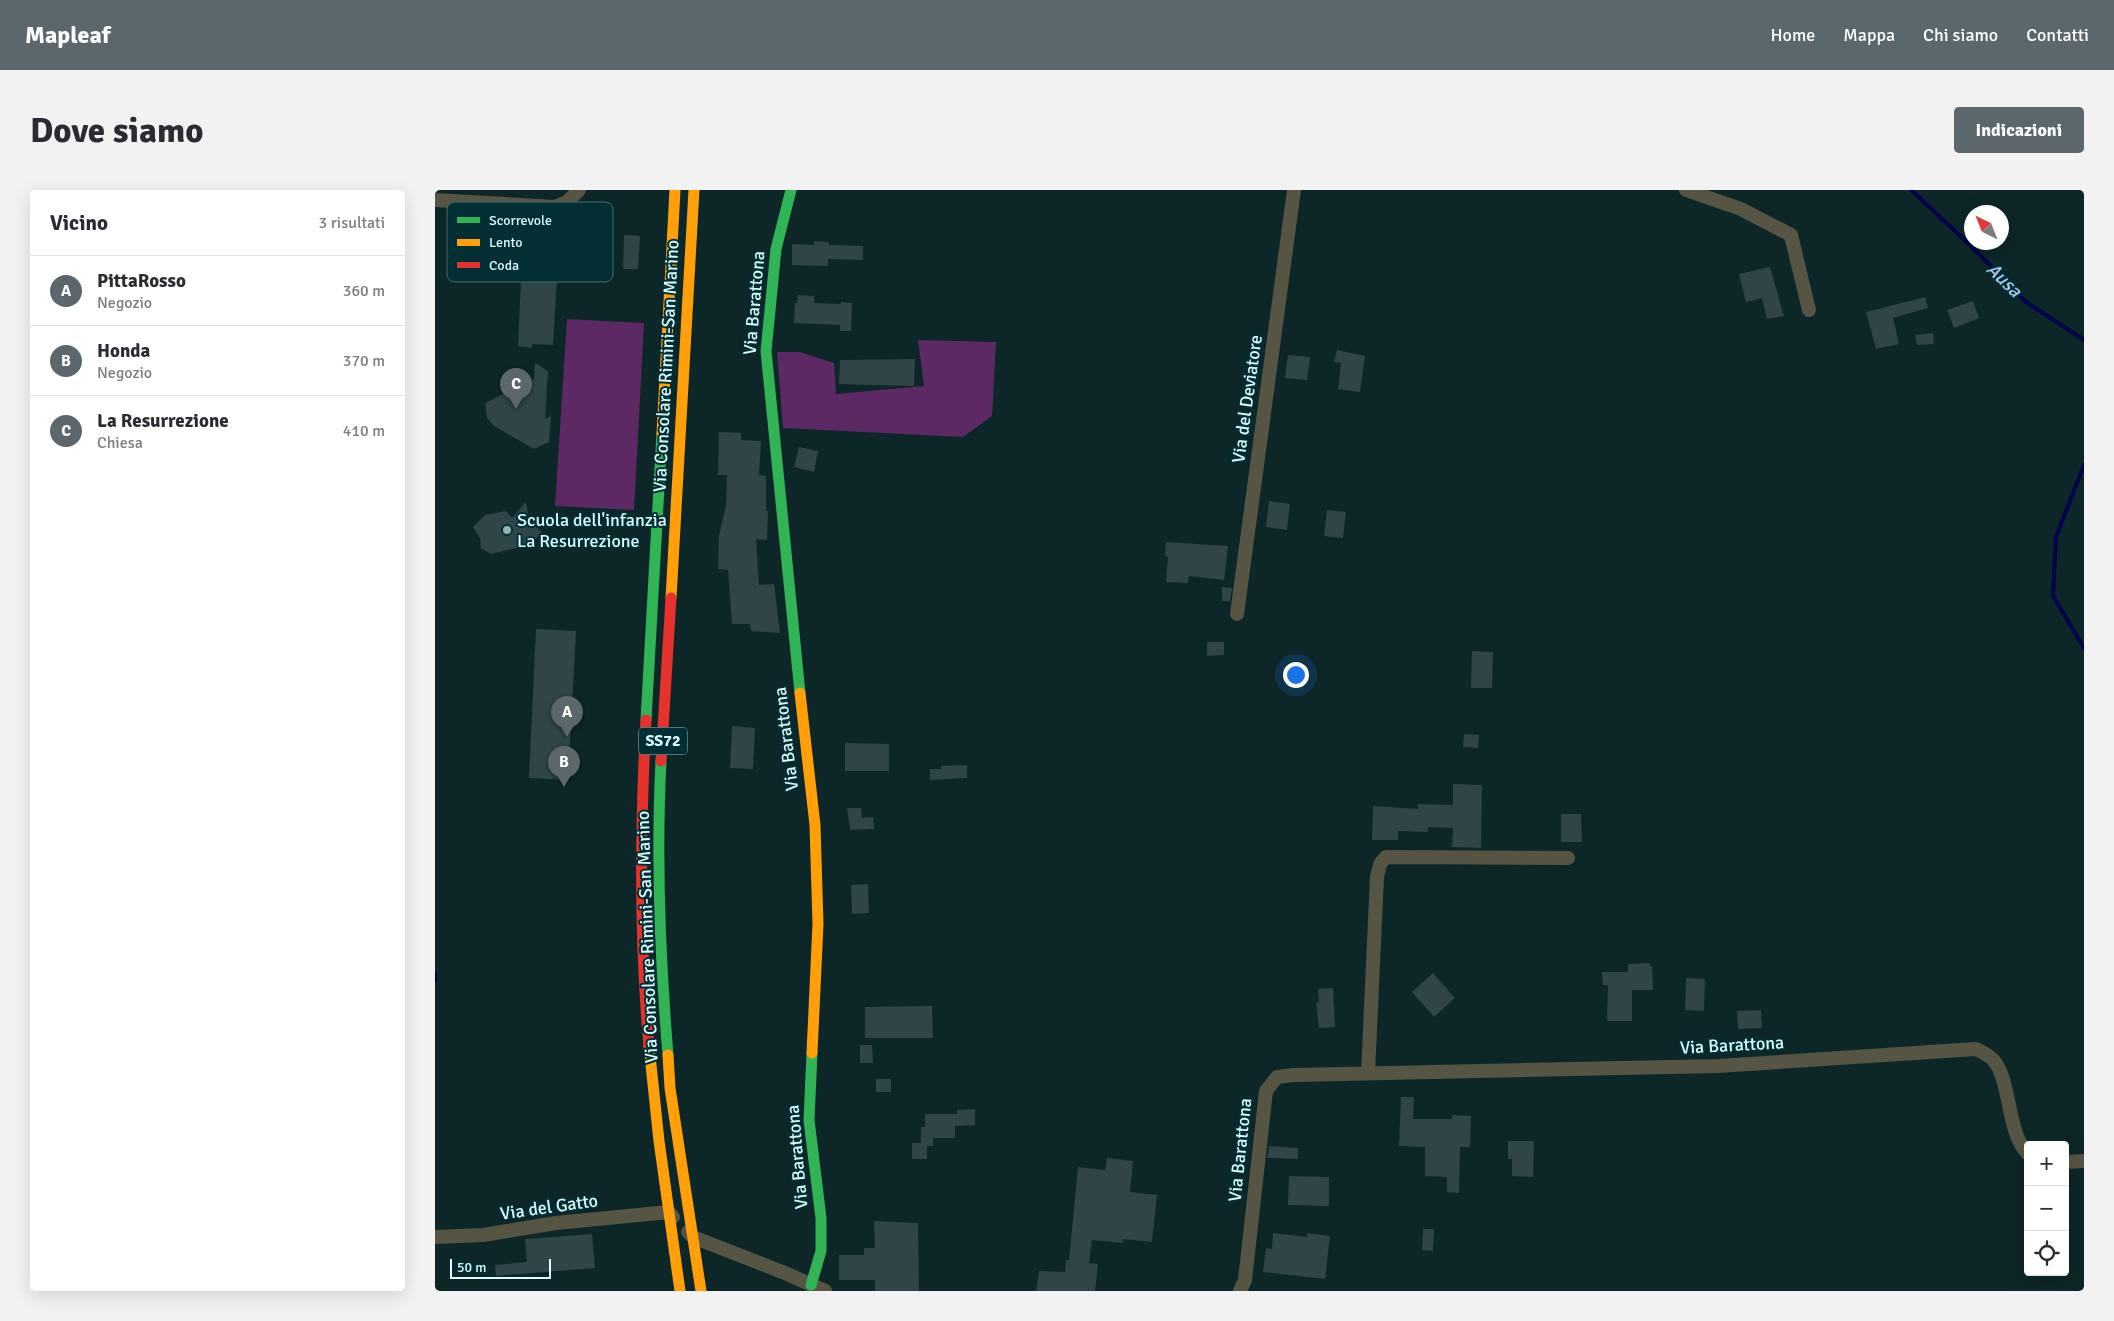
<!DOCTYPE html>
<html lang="it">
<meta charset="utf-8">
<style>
body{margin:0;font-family:Signika,sans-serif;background:#f2f2f3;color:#2b2b33}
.controls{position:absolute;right:15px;bottom:15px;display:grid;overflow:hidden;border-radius:5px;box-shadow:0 5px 20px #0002}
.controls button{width:45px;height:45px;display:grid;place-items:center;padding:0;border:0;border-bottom:1px solid #e1e1e2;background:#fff;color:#2b2b33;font:25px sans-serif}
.compass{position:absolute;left:1529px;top:15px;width:45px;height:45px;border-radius:50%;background:#fff;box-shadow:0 5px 20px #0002;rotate:317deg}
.scale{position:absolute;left:15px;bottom:12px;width:101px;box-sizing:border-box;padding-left:5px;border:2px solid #defbfe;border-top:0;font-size:14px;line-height:18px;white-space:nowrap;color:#defbfe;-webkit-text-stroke:4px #022f33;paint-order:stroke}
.you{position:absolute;left:860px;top:484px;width:18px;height:18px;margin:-12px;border:4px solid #fff;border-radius:50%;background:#1a73e8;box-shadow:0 0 0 8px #1a73e833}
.badge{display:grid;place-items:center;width:32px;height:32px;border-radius:50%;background:#5b676d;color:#fff;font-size:16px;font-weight:700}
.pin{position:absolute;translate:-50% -41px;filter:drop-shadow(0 1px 2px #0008)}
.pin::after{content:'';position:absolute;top:26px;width:18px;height:15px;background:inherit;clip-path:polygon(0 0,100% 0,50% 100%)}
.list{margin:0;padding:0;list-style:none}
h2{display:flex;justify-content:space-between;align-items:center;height:65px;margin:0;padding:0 20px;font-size:21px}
h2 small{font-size:16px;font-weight:400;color:#7c7c81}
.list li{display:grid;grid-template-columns:32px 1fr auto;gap:15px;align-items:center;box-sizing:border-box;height:70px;padding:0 20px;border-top:1px solid #e1e1e2}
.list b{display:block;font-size:19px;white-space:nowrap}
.list p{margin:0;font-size:16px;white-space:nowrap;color:#7c7c81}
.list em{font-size:16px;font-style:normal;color:#7c7c81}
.icon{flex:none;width:28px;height:28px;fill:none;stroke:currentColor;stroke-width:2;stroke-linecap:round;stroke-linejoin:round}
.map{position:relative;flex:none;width:1649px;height:1101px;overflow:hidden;border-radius:5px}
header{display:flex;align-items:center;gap:30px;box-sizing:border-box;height:70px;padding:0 25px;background:#5b676d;color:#fff}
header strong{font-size:24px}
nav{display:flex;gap:28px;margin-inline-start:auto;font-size:18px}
.intro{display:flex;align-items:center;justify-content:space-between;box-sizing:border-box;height:120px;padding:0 30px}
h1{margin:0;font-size:35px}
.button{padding:12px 22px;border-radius:5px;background:#5b676d;color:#fff;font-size:18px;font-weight:700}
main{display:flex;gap:30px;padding:0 30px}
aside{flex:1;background:#fff;border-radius:5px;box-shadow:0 5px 20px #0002}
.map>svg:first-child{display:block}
.green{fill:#5c2964}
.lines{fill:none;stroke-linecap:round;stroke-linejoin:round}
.stream{stroke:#02034a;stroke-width:4}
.building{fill:#2f4547}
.street{stroke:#565442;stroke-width:14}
.fast{stroke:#30b455;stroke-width:11}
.slow{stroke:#ff9f0a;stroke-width:11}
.jam{stroke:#e5322d;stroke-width:11}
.poi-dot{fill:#95b0b3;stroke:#022f33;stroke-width:2}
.labels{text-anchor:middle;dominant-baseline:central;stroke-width:4;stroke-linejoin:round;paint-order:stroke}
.shield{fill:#022f33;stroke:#9cbec1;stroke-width:1}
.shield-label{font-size:16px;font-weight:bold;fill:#defbfe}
.street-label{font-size:18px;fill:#defbfe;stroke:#022f33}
.poi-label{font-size:18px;fill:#defbfe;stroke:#022f33;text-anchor:start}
.water-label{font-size:19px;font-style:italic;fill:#b1c5f0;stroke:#022f33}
.key{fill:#022f33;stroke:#446c70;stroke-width:1}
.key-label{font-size:14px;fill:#defbfe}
</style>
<header>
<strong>Mapleaf</strong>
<nav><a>Home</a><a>Mappa</a><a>Chi siamo</a><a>Contatti</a></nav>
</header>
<div class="intro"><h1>Dove siamo</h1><a class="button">Indicazioni</a></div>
<main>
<aside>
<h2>Vicino<small>3 risultati</small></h2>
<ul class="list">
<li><span class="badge">A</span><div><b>PittaRosso</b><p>Negozio</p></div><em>360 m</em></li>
<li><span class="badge">B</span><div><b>Honda</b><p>Negozio</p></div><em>370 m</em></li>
<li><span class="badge">C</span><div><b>La Resurrezione</b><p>Chiesa</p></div><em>410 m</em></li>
</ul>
</aside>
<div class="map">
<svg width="1649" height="1101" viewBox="0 0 1649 1101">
<rect width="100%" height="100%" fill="#0d2628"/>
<path class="green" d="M 132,129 L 209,133 L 199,320 L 120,316 Z
M 483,150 L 561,152 L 557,226 L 528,247 L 348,238 L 342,162 L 365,162 L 399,173 L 401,204 L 489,196 Z"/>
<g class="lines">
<path class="stream" d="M 1476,0 L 1534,54 L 1591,112 L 1649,150
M 1649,275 L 1621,347 L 1618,406 L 1649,458
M 0,783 L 0,791"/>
</g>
<path class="building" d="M 93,35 L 107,36 L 105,69 L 123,70 L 118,155 L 97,154 L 97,158 L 83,156 L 88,48 L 92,49 Z
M 189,45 L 205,46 L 203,79 L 188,79 Z
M 379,51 L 394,52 L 394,55 L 428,56 L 428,70 L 393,69 L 393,76 L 357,75 L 357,54 L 379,55 Z
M 1335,77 L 1349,126 L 1332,129 L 1327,108 L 1311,112 L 1304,84 Z
M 363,105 L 379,106 L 379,113 L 406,114 L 406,112 L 417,113 L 416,141 L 405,141 L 405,135 L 359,133 L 360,113 L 362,113 Z
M 1490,107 L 1493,118 L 1458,128 L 1464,154 L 1441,159 L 1431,122 Z
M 1538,111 L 1544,128 L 1519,138 L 1512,120 Z
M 1498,143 L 1499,154 L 1482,155 L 1480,145 Z
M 902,160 L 930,166 L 925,202 L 903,199 L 906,173 L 899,172 Z
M 853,165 L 875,167 L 872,190 L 850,188 Z
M 480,169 L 479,196 L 404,194 L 405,170 Z
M 100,173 L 113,181 L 110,229 L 116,226 L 114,252 L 99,259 L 59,236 L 52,228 L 50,213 L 99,189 Z
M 284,242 L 306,243 L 306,250 L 326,251 L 324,285 L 331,286 L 331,321 L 333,321 L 332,350 L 321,349 L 324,395 L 339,394 L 345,443 L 316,441 L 315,434 L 297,434 L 293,380 L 283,379 L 284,346 L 291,315 L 292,285 L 283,285 Z
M 364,257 L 383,261 L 379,282 L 359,277 Z
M 834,311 L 855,314 L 852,340 L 831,337 Z
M 91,312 L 94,331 L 107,342 L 95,355 L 56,364 L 46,358 L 45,348 L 38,337 L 50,325 L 71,321 L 77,328 Z
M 892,320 L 911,322 L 908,348 L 889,346 Z
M 731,352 L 793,356 L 789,390 L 754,386 L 753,393 L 731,392 L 733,367 L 730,366 Z
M 787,397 L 797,398 L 795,411 L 787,411 Z
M 101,439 L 141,441 L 133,590 L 94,588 Z
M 772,452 L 789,452 L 789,465 L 772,466 Z
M 1037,461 L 1058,462 L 1057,498 L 1036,498 Z
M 297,536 L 320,538 L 318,579 L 295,578 Z
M 1029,544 L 1044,545 L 1043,558 L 1028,557 Z
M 410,553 L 454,554 L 454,581 L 410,581 Z
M 532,575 L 532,588 L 495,590 L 495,579 L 506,579 L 506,576 Z
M 1018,594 L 1047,595 L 1046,658 L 1017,657 L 1018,638 L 993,637 L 993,642 L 963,641 L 963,650 L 937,650 L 938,616 L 983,619 L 983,614 L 1018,615 Z
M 412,618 L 426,618 L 427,628 L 438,627 L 439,639 L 415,640 Z
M 1126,624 L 1146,624 L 1147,652 L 1126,652 Z
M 433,694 L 434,723 L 417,724 L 416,695 Z
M 1215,773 L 1215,776 L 1217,776 L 1218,800 L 1197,800 L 1197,831 L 1172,831 L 1173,795 L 1168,795 L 1167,782 L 1193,782 L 1193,774 Z
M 998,783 L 1020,808 L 999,827 L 977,802 Z
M 1251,788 L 1270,789 L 1269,821 L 1250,820 Z
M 898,798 L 900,837 L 884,838 L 881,813 L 884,813 L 883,799 Z
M 497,816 L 498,848 L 430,848 L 430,817 Z
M 1326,820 L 1327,838 L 1303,839 L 1302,821 Z
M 425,855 L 437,855 L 438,873 L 425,873 Z
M 441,889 L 456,889 L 456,902 L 441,902 Z
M 966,907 L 979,907 L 978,929 L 1017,929 L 1017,925 L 1036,926 L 1035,957 L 1025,957 L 1024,1003 L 1012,1002 L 1012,987 L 990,986 L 990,957 L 964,956 Z
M 540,919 L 540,935 L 520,936 L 520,948 L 498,948 L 498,956 L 492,956 L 492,969 L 477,969 L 477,953 L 486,953 L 486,937 L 490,937 L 490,924 L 522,924 L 522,920 Z
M 1073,951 L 1099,951 L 1098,987 L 1077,986 L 1077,969 L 1073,969 Z
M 834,956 L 863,958 L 863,969 L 832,968 Z
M 672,968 L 698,971 L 695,1002 L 722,1005 L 717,1052 L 688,1049 L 688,1053 L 657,1050 L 654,1073 L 663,1074 L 660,1101 L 601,1101 L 604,1081 L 630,1082 L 631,1070 L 634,1070 L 643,977 L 670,980 Z
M 854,986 L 894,987 L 894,1016 L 853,1015 Z
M 439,1031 L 483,1033 L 484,1101 L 440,1101 L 440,1090 L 404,1090 L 404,1065 L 429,1065 L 429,1058 L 440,1058 Z
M 988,1039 L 999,1039 L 998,1061 L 987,1060 Z
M 838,1043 L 872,1047 L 872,1043 L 895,1046 L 890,1089 L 828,1082 L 831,1058 L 837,1059 Z
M 157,1044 L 160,1078 L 61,1086 L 60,1075 L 92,1072 L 90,1049 Z"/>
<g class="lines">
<path class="street" d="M 1251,0 L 1306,19 L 1356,45 L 1374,120
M 0,10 L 120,17 L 132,12 L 144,0
M 802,424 L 859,0
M 933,883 L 942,687 L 945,674 L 951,667 L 1133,668
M 1630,972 L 1649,971
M 253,1042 L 258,1047 L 350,1083 L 390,1101
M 0,1047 L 48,1045 L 121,1033 L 234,1022 L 238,1027
M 805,1101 L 810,1090 L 831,901 L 842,887 L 859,885 L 1283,876 L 1541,859 C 1545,861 1551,864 1555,867 C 1577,884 1570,941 1593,964"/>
<path class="fast" d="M 356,0 L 341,59 L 331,161 L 365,503
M 211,530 L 227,243
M 226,571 C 221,669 225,768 233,865
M 376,1095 L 386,1061 L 386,1028 L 374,930 L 377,863"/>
<path class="slow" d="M 227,243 L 240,0
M 236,408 L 259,0
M 365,503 L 380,635 L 383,734 L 377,863
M 214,856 L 224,951 L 245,1101
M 233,865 L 235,898 L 266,1101"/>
<path class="jam" d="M 211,530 C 205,639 204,747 214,856
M 226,571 L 236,408"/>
</g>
<circle class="poi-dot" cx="72" cy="340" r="5"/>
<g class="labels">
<rect class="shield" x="204" y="537.5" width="48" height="27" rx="4"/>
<g class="shield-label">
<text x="228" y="551">SS72</text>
</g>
<g class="street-label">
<text transform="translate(319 113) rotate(-85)">Via Barattona</text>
<text transform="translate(231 176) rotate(-87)">Via Consolare Rimini-San Marino</text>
<text transform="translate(812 209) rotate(-82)">Via del Deviatore</text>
<text transform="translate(351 549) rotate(-97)">Via Barattona</text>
<text transform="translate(212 747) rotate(-92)">Via Consolare Rimini-San Marino</text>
<text transform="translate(1297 855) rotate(-3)">Via Barattona</text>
<text transform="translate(805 960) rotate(-84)">Via Barattona</text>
<text transform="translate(362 967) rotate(-95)">Via Barattona</text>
<text transform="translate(114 1017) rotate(-8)">Via del Gatto</text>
</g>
<g class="poi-label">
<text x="82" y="330">Scuola dell'infanzia<tspan x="82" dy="21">La Resurrezione</tspan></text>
</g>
<g class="water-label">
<text transform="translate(1569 90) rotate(44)">Ausa</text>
</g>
</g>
<rect x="12" y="12" width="166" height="80" rx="8" class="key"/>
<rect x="22" y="27" width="23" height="6" fill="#30b455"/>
<rect x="22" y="49" width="23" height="7" fill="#ff9f0a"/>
<rect x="22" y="72" width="23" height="6" fill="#e5322d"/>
<g class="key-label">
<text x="54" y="35">Scorrevole</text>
<text x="54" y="57">Lento</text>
<text x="54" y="80">Coda</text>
</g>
</svg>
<div class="controls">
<button>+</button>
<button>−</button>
<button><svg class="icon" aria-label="locate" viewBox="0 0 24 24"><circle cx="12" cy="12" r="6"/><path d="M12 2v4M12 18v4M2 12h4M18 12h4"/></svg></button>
</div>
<svg class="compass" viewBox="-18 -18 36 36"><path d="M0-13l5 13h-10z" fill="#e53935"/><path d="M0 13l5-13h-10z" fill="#7c7c81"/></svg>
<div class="scale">50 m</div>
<div class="you"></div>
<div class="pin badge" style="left:132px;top:547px">A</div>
<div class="pin badge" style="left:129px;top:597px">B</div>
<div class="pin badge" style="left:81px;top:219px">C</div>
</div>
</main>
